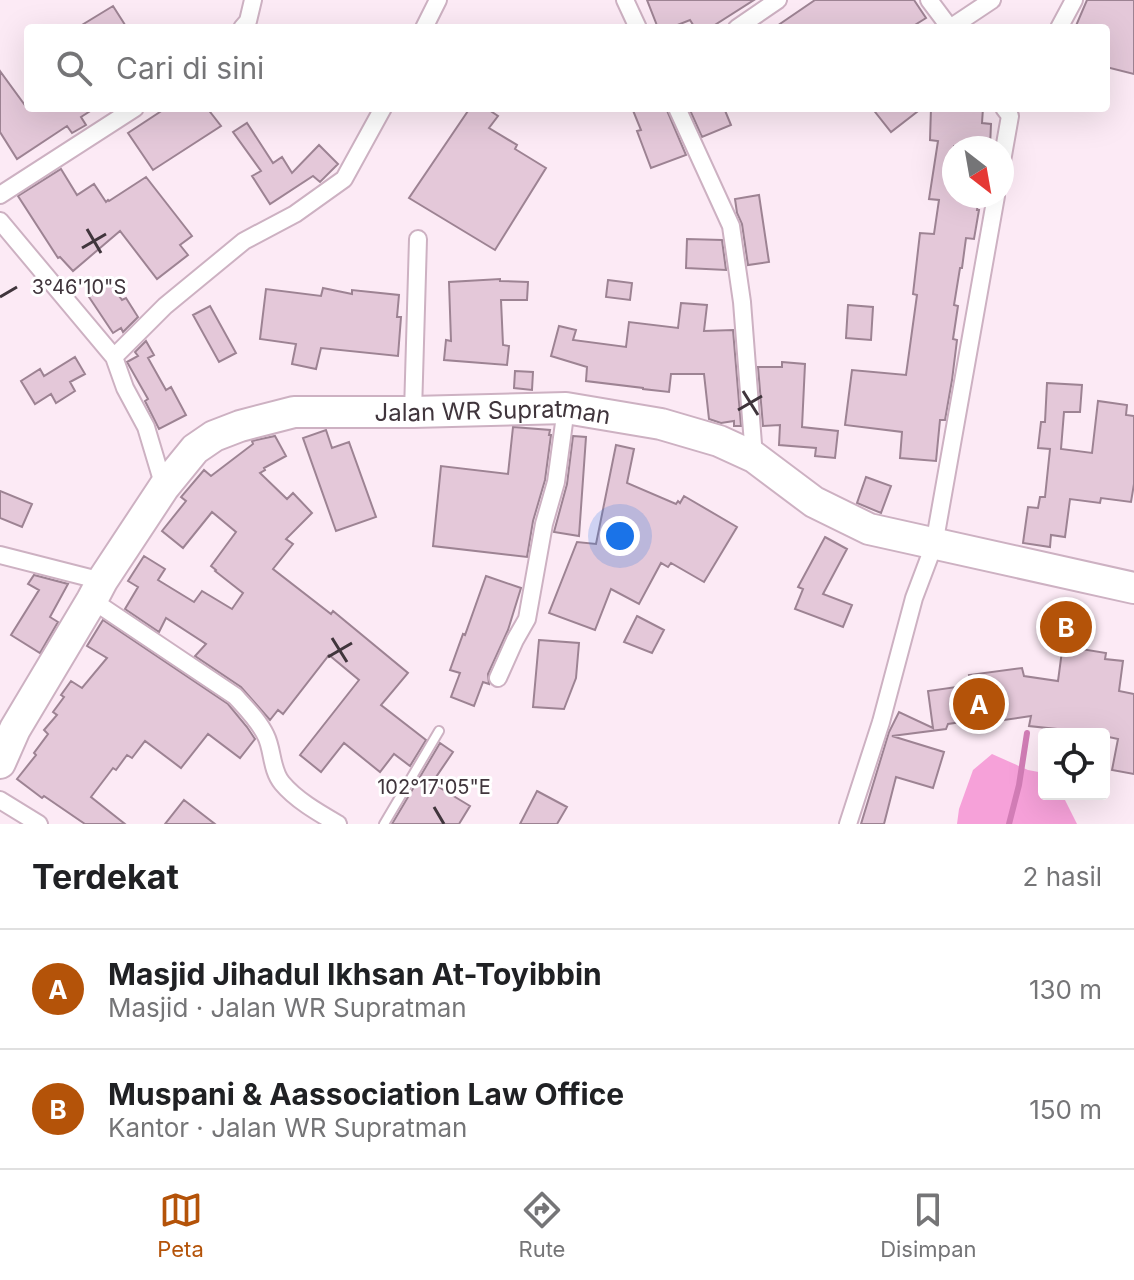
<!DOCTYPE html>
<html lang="id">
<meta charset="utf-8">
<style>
body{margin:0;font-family:Inter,sans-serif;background:#f2f2f2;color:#202124}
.controls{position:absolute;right:24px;bottom:24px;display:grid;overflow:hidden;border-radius:8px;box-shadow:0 8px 32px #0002}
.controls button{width:72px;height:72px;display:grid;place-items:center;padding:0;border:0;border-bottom:2px solid #e0e0e0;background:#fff;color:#202124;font:40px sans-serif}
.compass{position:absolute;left:942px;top:136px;width:72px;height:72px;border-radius:50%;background:#fff;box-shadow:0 8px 32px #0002;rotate:149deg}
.you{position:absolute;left:620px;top:536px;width:28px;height:28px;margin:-20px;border:6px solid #fff;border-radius:50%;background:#1a73e8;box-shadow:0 0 0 12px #1a73e833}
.badge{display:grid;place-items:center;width:52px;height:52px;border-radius:50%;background:#b45309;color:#fff;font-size:26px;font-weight:700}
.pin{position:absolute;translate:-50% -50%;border:4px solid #fff;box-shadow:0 2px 8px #0006}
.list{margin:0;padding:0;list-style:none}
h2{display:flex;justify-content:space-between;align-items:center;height:104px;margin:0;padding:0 32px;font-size:34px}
h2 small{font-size:26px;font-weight:400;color:#757577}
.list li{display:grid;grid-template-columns:52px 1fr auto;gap:24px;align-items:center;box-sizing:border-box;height:120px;padding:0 32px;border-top:2px solid #e0e0e0}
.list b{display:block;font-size:30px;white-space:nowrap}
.list p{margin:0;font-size:26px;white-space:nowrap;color:#757577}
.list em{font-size:26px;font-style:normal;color:#757577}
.icon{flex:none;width:44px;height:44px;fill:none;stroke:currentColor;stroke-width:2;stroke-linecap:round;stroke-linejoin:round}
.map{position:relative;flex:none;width:1134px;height:824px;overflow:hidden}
.search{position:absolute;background:#fff;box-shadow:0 8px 32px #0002;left:24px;right:24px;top:24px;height:88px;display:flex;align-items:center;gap:20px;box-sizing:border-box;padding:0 28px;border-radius:8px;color:#757577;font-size:30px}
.sheet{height:344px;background:#fff}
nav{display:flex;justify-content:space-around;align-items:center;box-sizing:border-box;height:112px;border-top:2px solid #e0e0e0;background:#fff;font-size:22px;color:#757577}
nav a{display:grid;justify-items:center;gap:4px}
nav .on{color:#b45309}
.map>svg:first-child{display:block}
.green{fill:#f6a1d9}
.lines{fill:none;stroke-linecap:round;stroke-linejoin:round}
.stream{stroke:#d27db6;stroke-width:6}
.building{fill:#e4c8d9;stroke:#9d8393;stroke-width:2}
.lane-casing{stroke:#cdb1c2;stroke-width:12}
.street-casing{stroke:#cdb1c2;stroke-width:20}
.highway-casing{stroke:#cdb1c2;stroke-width:34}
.lane{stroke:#fff;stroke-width:8}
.street{stroke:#fff;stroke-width:16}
.highway{stroke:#fff;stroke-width:30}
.ticks{fill:none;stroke:#40353c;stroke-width:3}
.labels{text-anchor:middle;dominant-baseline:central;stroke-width:6;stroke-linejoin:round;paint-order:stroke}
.street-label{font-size:24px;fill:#40353c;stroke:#fff}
.ticks-label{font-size:20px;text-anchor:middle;fill:#40353c;stroke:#fff;stroke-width:6;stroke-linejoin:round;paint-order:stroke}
</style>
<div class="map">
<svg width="1134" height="824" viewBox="0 0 1134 824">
<rect width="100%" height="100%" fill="#fceaf5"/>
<path class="green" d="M 992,754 L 1028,770 L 1044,773 L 1044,794 L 1062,794 L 1077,824 L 957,824 L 959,809 L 973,770 Z"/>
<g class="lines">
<path class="stream" d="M 1009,824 L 1019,785 L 1027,733"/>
</g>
<path class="building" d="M 647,0 L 754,0 L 710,28 L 695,28 L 690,20 L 670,28 L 658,28 Z
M 815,0 L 914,0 L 926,18 L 910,28 L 774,28 Z
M 1087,0 L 1134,0 L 1134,74 L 1106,67 L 1106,28 L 1075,28 Z
M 113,6 L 127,28 L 77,28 Z
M 0,71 L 27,108 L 95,108 L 81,117 L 86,125 L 72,133 L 67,126 L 17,159 L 0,132 Z
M 166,108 L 207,108 L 221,126 L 153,170 L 128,133 Z
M 470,108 L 486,108 L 498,116 L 489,128 L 517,145 L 515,149 L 546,168 L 495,250 L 409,198 Z
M 632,108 L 666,108 L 686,155 L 651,168 L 637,131 L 641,130 Z
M 689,108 L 724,108 L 731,125 L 702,137 Z
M 872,108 L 922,108 L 891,132 Z
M 931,108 L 983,108 L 982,123 L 991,124 L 990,147 L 954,146 L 954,196 L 979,196 L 977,210 L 979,210 L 974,239 L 966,238 L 962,268 L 960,268 L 954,305 L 958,306 L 953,339 L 957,340 L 952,380 L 945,420 L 940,420 L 936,461 L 900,458 L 902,432 L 845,425 L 852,370 L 906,375 L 917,295 L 913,294 L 920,233 L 934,234 L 939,200 L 929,199 L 938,141 L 930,140 Z
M 247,123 L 273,163 L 282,157 L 292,173 L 319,145 L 338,164 L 320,182 L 313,176 L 270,204 L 252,176 L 261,171 L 233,132 Z
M 61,169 L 77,195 L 94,184 L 106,202 L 108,200 L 109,201 L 146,177 L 192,236 L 180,245 L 188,255 L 157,279 L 120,231 L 73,271 L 60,257 L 58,258 L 18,196 Z
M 759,195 L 769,262 L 748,265 L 742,224 L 737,213 L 735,199 Z
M 687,239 L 722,240 L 726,270 L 686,268 Z
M 500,279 L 500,281 L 528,282 L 527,300 L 501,300 L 503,345 L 509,346 L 507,365 L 444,360 L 446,340 L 451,341 L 449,282 Z
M 608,280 L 632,283 L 630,300 L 606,297 Z
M 109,282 L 122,300 L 126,298 L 138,317 L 123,332 L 121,328 L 113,333 L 89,297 Z
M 323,288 L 352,294 L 352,290 L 399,295 L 397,317 L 401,317 L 398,356 L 321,348 L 316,369 L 292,364 L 296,344 L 260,339 L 266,289 L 321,296 Z
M 681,303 L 707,305 L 704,331 L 733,330 L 741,426 L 734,426 L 734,421 L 721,423 L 709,419 L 704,374 L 671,374 L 669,392 L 643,389 L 643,388 L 586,381 L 587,367 L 551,356 L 559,326 L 576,330 L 573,340 L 626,347 L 629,322 L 678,328 Z
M 848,305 L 873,307 L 871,340 L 846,338 Z
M 210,306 L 236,353 L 219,362 L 193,315 Z
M 146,341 L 154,355 L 148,358 L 166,390 L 171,387 L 186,415 L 159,429 L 145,401 L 148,399 L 127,362 L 138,356 L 135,352 Z
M 75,357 L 85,374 L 70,382 L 75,391 L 56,403 L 51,394 L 35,404 L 21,381 L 40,369 L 44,376 Z
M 782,362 L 805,364 L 802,427 L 838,431 L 835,458 L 815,456 L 816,448 L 779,445 L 780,425 L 763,426 L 758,367 L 782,367 Z
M 515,371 L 533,372 L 532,390 L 514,388 Z
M 1047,383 L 1082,385 L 1080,412 L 1064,412 L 1061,449 L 1092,453 L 1098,401 L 1127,405 L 1126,415 L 1134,416 L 1134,484 L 1131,502 L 1101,498 L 1100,503 L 1070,499 L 1065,537 L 1051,535 L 1050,547 L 1023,543 L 1028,507 L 1038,508 L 1040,497 L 1045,497 L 1050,449 L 1038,448 L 1041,422 L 1045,422 Z
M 513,427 L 550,430 L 549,435 L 551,435 L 545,480 L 533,521 L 527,557 L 433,546 L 441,466 L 508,474 Z
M 326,430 L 332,448 L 349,442 L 376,517 L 336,531 L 303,438 Z
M 275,436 L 286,456 L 264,468 L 265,470 L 260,473 L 287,499 L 293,493 L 312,513 L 286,539 L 293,544 L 273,569 L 331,614 L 333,611 L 408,673 L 381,705 L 426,740 L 410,766 L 394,754 L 380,772 L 344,743 L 321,772 L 300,755 L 359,680 L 329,655 L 283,714 L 278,710 L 270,720 L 241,687 L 195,656 L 206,644 L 166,618 L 159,632 L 125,609 L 138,587 L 128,581 L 144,556 L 165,569 L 158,580 L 194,602 L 202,591 L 232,609 L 243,593 L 215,571 L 216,570 L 211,566 L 236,532 L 212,512 L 183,548 L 162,531 L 186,501 L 181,497 L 204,470 L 211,476 L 253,444 L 252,441 Z
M 573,436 L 586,437 L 579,536 L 554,532 L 567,484 Z
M 616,445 L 634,449 L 627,483 L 676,504 L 678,501 L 680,503 L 684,496 L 737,527 L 704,582 L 671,563 L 668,567 L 661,563 L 639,604 L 611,589 L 595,630 L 549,613 L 577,542 L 596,544 Z
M 866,477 L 891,486 L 881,513 L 857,503 Z
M 0,491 L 32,504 L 22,527 L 0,518 Z
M 825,537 L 847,549 L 823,594 L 852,605 L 843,627 L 795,609 L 803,589 L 798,587 Z
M 34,575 L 68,584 L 50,617 L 58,622 L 40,653 L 11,635 L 39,590 L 28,584 Z
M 486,576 L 521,588 L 508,630 L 488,674 L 489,684 L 483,682 L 474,706 L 451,697 L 460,673 L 450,670 L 463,634 L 465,635 Z
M 1058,602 L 1082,607 L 1075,648 L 1106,653 L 1105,659 L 1123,661 L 1119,691 L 1134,694 L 1134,774 L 1112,770 L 1118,739 L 1104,736 L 1104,734 L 1029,726 L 1031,716 L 976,724 L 975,720 L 948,724 L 946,729 L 892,736 L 944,752 L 933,788 L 896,777 L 884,824 L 861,824 L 889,732 L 899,712 L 933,728 L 928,691 L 971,685 L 969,675 L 1022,668 L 1024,676 L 1058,681 L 1062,651 L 1050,648 Z
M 637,616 L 664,630 L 652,653 L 624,642 Z
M 103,620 L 228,704 L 247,727 L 255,739 L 240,758 L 208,734 L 181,768 L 145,741 L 132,758 L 127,755 L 116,770 L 113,768 L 91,797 L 125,824 L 85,824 L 44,796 L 42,798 L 17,779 L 36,755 L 34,753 L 48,734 L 44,730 L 57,715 L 53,712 L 64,697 L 61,695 L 71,681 L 82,688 L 107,658 L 87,646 Z
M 539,640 L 579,643 L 576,678 L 564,709 L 533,707 Z
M 440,743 L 453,752 L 432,783 L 470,806 L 459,824 L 392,824 Z
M 537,791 L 567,807 L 557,824 L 520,824 Z
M 184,800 L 215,824 L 165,824 Z"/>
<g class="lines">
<g class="lane-casing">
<path id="lane" d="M 384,824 L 439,731"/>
</g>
<g class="street-casing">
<path id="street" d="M 625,0 L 638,28
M 929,0 L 950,28
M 242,28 L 248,21 L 253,0
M 424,28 L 438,0
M 737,28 L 778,0
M 950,28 L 992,0
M 1059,28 L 1074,0
M 677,108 L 731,226 L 742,302 L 754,457
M 1002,161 L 1010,116 L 1004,108
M 0,195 L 135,108
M 0,221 L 114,357 L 125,388 L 146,427 L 164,487
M 114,357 L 165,306 L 244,241 L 295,214 L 344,179 L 383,108
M 413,412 L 418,239
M 0,555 L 102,581
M 92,600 L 235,696 C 246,708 259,721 266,736 C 273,750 271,770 282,783 C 296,800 319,813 338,824
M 498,678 L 515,640 L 527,619 L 544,524 L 556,482 L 566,408
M 0,800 L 39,824
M 848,824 L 881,722 L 914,598 L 934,545 L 996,196"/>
</g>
<g class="highway-casing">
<g id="highway">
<path id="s1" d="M 0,763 L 15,729 L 92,600 L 102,581 L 164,487 L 195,449 L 214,436 L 240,426 L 294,412 L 413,412 L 566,408 L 661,424 L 719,441 L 754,457 L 814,502 L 869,529 L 1134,588"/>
</g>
</g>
<use href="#lane" class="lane"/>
<use href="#street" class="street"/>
<use href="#highway" class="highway"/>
</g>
<path class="ticks" d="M 87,229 L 101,253M 82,248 L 106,234M 0,297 L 17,287M 743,391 L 758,415M 738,410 L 762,396M 332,638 L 347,662M 328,657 L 352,643M 434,807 L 444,824"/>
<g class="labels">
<g class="street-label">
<text stroke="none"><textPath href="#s1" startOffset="676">Jalan WR Supratman</textPath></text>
</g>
</g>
<g class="ticks-label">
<text x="79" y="294">3°46'10"S</text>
<text x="434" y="794">102°17'05"E</text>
</g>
</svg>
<div class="controls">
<button><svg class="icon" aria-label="locate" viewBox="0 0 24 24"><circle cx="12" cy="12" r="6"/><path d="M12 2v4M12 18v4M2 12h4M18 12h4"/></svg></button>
</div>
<svg class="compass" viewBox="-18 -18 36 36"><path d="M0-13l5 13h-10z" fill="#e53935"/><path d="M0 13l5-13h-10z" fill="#757577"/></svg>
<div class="you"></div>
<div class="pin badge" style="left:979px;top:704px">A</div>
<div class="pin badge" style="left:1066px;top:627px">B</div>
<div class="search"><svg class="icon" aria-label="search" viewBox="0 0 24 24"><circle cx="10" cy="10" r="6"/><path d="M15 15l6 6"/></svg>Cari di sini</div>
</div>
<section class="sheet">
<h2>Terdekat<small>2 hasil</small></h2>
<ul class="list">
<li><span class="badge">A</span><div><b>Masjid Jihadul Ikhsan At-Toyibbin</b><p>Masjid · Jalan WR Supratman</p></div><em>130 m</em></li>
<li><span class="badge">B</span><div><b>Muspani &amp; Aassociation Law Office</b><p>Kantor · Jalan WR Supratman</p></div><em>150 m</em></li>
</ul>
</section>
<nav>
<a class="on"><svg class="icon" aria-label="map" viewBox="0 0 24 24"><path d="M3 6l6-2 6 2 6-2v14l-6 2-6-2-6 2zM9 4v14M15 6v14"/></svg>Peta</a>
<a><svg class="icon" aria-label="directions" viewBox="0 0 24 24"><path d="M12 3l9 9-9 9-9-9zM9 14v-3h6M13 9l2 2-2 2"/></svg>Rute</a>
<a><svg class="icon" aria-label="saved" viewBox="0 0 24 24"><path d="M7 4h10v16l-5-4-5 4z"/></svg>Disimpan</a>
</nav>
